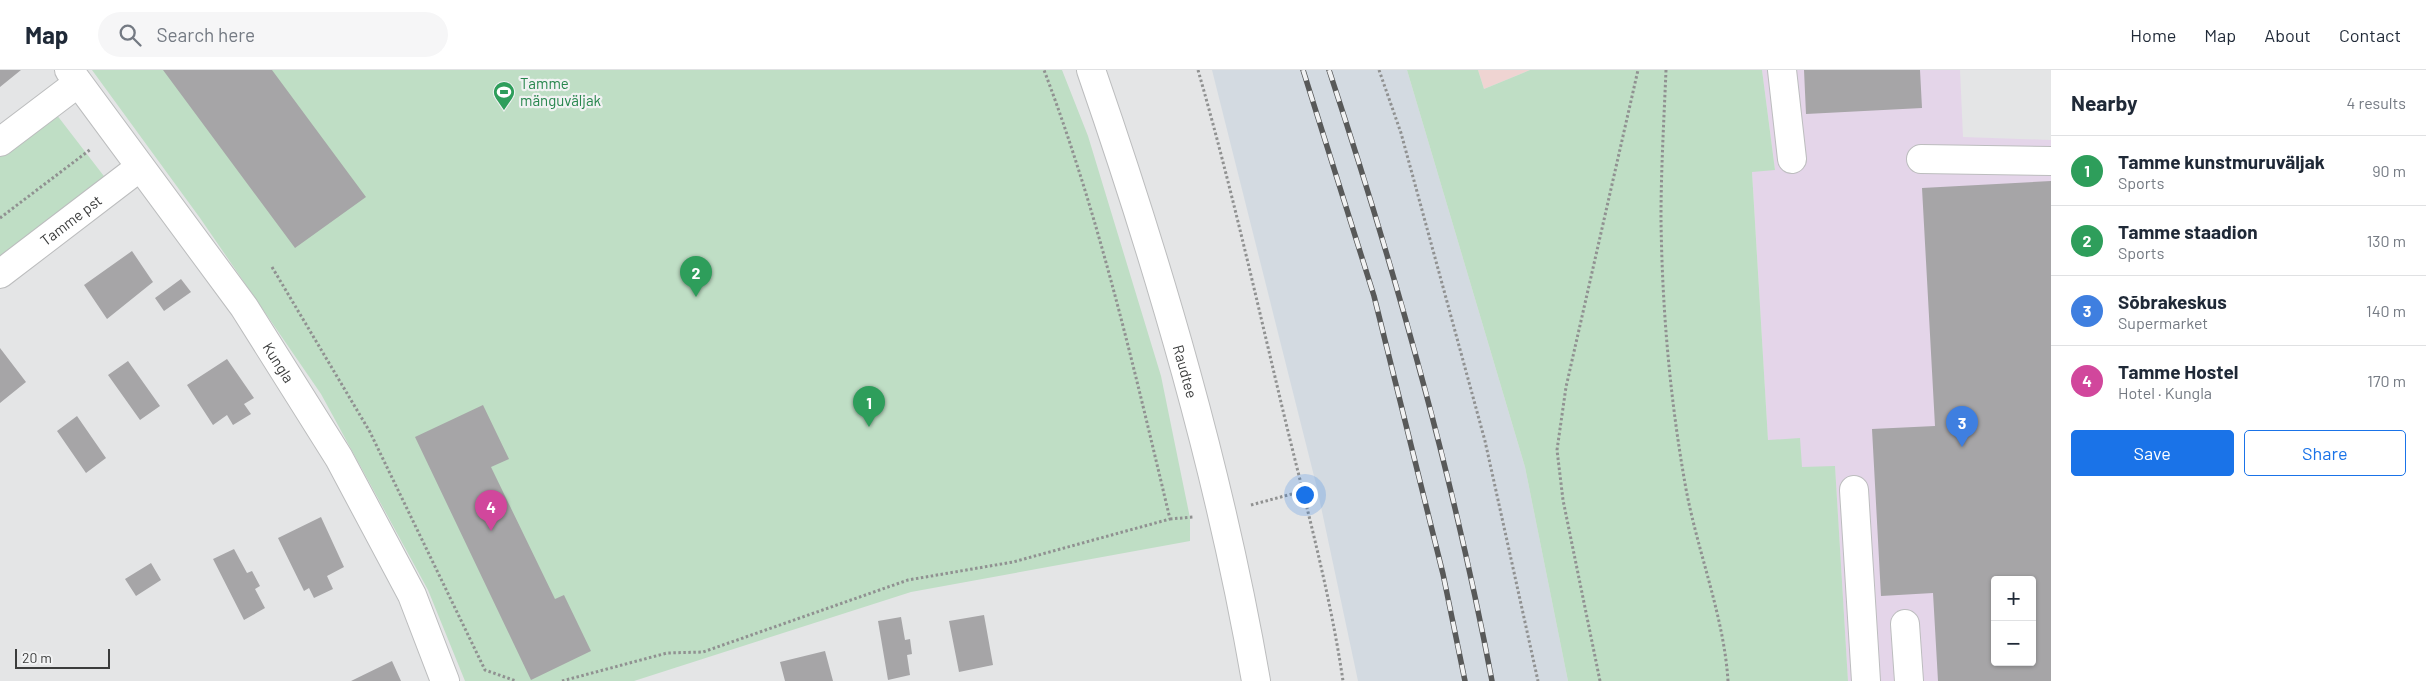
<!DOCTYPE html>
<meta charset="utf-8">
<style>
body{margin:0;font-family:Barlow,sans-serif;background:#f6f6f7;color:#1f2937}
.controls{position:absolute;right:15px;bottom:15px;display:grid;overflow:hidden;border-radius:5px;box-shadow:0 1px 4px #0004}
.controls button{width:45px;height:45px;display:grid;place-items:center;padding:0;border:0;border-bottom:1px solid #e0e1e3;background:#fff;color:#1f2937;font:25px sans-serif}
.scale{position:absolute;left:15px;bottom:12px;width:95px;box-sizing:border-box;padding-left:5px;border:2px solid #3b3c3c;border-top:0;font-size:14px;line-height:18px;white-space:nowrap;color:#3b3c3c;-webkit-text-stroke:4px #f1f2f3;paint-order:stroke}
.you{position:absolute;left:1304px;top:424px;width:18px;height:18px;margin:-12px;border:4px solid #fff;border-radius:50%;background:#1a73e8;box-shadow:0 0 0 8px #1a73e833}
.badge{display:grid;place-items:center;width:32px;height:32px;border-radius:50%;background:#1a73e8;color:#fff;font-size:16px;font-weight:700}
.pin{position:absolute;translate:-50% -41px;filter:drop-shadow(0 1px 2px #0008)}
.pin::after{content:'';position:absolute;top:26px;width:18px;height:15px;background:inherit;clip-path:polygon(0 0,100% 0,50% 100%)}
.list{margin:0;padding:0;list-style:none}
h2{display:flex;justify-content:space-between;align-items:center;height:65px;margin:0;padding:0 20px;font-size:21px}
h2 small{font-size:16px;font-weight:400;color:#747a83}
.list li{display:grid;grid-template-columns:32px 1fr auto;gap:15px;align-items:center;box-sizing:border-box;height:70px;padding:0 20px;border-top:1px solid #e0e1e3}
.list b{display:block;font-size:19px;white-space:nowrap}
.list p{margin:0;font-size:16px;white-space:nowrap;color:#747a83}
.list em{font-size:16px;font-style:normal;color:#747a83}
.actions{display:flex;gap:10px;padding:15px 20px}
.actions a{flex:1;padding:11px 0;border:1px solid #1a73e8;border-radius:5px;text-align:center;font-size:18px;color:#1a73e8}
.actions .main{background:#1a73e8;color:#fff}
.icon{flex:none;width:28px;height:28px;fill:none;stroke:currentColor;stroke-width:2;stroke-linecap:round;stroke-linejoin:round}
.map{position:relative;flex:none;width:2051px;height:611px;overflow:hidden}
header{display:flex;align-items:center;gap:30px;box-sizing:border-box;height:70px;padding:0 25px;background:#fff;border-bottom:1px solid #e0e1e3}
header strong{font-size:24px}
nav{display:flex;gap:28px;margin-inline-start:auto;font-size:18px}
.search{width:350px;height:45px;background:#f6f6f7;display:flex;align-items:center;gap:12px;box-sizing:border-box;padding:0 18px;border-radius:28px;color:#747a83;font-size:19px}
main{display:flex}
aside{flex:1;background:#fff}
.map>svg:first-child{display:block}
.commercial{fill:#e4d5e9;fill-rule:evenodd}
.industrial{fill:#efd4d2}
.built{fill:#d3dae1}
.green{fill:#bfdec5}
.building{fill:#a6a5a7;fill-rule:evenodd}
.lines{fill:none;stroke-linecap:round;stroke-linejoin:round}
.minor-casing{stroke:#bcbdbe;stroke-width:30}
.path{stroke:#909191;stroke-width:3;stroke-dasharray:2.5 2.5;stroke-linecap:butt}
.minor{stroke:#fff;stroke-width:28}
.rail-casing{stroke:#585959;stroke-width:5.5}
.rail{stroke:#f1f2f3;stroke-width:4;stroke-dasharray:11;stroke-linecap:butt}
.labels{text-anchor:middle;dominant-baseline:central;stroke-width:4.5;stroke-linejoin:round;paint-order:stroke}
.leisure-label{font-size:15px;fill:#27864d;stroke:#f1f2f3;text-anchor:start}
.street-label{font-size:15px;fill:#3b3c3c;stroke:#f1f2f3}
</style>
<header>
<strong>Map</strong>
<div class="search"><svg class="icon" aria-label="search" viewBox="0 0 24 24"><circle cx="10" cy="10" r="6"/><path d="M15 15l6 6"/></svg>Search here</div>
<nav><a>Home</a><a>Map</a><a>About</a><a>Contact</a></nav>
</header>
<main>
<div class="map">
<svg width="2051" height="611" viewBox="0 0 2051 611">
<rect width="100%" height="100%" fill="#e4e5e6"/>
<path class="commercial" d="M 1762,0 L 1960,0 L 1963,67 L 2051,70 L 2051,611 L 1848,611 L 1835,397 L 1802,397 L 1768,371 L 1752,101 L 1775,99 ZM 1995,510 L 2032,510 L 2032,592 L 1995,592 Z"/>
<path class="industrial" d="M 1478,0 L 1530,0 L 1484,19 Z"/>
<path class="built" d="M 1212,0 L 1407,0 L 1525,397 L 1568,611 L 1358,611 L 1317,418 Z"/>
<path class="green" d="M 92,0 L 1062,0 L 1088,66 L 1161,306 L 1190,448 L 1190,471 L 911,522 L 634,611 L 465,611 L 428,520 L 321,324 L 200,148 Z
M 1407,0 L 1478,0 L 1484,19 L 1530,0 L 1762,0 L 1775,100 L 1752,102 L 1768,370 L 1800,368 L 1802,397 L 1835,396 L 1848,611 L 1568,611 L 1525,397 Z
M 53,40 L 110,114 L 0,197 L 0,80 Z"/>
<path class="building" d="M 0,0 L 21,0 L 0,17 Z
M 163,0 L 272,0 L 366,127 L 295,178 Z
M 1804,0 L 1920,0 L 1922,38 L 1806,44 Z
M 2051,111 L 2051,611 L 1938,611 L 1933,523 L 1881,526 L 1872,359 L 1935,356 L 1922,118 ZM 1995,510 L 2032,510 L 2032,592 L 1995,592 Z
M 132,181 L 153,212 L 107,249 L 84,215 Z
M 181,209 L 191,222 L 164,241 L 155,228 Z
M 0,278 L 26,312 L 0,333 Z
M 227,289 L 254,328 L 244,334 L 251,344 L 233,355 L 227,345 L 213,355 L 187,315 Z
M 128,291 L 160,336 L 140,350 L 108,305 Z
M 483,335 L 509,389 L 491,397 L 555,529 L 564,525 L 591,581 L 531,610 L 415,367 Z
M 77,346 L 106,388 L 86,403 L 57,361 Z
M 321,447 L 344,497 L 327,506 L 333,519 L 314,528 L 309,518 L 304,521 L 278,468 Z
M 234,479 L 247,503 L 252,501 L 260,516 L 255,519 L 265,538 L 244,550 L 213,489 Z
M 151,493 L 161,510 L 136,526 L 125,509 Z
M 984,545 L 993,595 L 959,602 L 949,551 Z
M 901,547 L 905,570 L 910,569 L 912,584 L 907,585 L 910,605 L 888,610 L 878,551 Z
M 825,581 L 833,611 L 785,611 L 780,592 Z
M 392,591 L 401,611 L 351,611 Z"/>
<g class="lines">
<g class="minor-casing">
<g id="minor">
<path id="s1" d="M 69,0 L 244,237 L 339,388 L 412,525 L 445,611"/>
<path id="s2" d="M 1091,0 C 1160,199 1220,403 1256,611"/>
<path d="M 1782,0 L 1792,89"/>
<path d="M 0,72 L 78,13"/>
<path d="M 1921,89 L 2051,91"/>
<path id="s3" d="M 0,204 L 140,97"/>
<path d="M 1854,420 L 1866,611"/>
<path d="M 1905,554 L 1909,611"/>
</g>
</g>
<path class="path" d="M 1198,0 C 1231,115 1257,232 1285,349 C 1306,436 1330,522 1343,611
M 1379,0 L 1401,63 L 1485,371 L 1538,611
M 1666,0 C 1664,49 1661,99 1661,148 C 1662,238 1670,330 1686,419 C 1698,483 1724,547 1728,611
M 0,148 L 91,79
M 272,197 L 370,362 L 485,600 L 516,611
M 1251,435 L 1303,421
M 1170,449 L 1193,447
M 562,611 L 667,583 L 703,582 L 908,510 L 1013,492 L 1170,449 C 1134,298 1099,145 1044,0
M 1600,611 L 1563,430 L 1557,380 L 1566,317 L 1638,0"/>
<use href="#minor" class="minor"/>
<g class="rail-casing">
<path id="rail" d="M 1303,0 L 1374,226 L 1443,504 L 1465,611
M 1329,0 C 1395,200 1453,404 1492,611"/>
</g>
<use href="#rail" class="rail"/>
</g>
<defs>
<g id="stadium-pin" transform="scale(1.125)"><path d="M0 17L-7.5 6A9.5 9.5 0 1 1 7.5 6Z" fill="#2e9e5b" stroke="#f1f2f3"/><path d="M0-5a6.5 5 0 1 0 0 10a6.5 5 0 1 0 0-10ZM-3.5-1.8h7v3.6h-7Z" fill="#fff"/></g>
</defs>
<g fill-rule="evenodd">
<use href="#stadium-pin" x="504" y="22"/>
</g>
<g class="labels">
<g class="leisure-label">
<text x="520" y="13">Tamme<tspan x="520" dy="17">mänguväljak</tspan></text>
</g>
<g class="street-label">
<text stroke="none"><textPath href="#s3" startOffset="89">Tamme pst</textPath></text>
<text stroke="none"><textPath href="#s1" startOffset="360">Kungla</textPath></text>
<text stroke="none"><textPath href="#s2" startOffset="316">Raudtee</textPath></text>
</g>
</g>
</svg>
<div class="controls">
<button>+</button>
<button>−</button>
</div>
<div class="scale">20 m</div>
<div class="you"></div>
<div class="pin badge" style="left:869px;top:357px;background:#2e9e5b">1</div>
<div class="pin badge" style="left:696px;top:227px;background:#2e9e5b">2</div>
<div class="pin badge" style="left:1962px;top:377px;background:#3f7fe0">3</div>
<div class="pin badge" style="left:491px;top:461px;background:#d1479c">4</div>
</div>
<aside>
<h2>Nearby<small>4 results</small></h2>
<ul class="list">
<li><span class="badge" style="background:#2e9e5b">1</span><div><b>Tamme kunstmuruväljak</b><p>Sports</p></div><em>90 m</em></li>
<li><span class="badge" style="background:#2e9e5b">2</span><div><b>Tamme staadion</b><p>Sports</p></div><em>130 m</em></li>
<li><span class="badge" style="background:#3f7fe0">3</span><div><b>Sõbrakeskus</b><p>Supermarket</p></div><em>140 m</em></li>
<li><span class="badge" style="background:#d1479c">4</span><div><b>Tamme Hostel</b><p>Hotel · Kungla</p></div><em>170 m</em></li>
</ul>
<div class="actions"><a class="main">Save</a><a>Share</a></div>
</aside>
</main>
